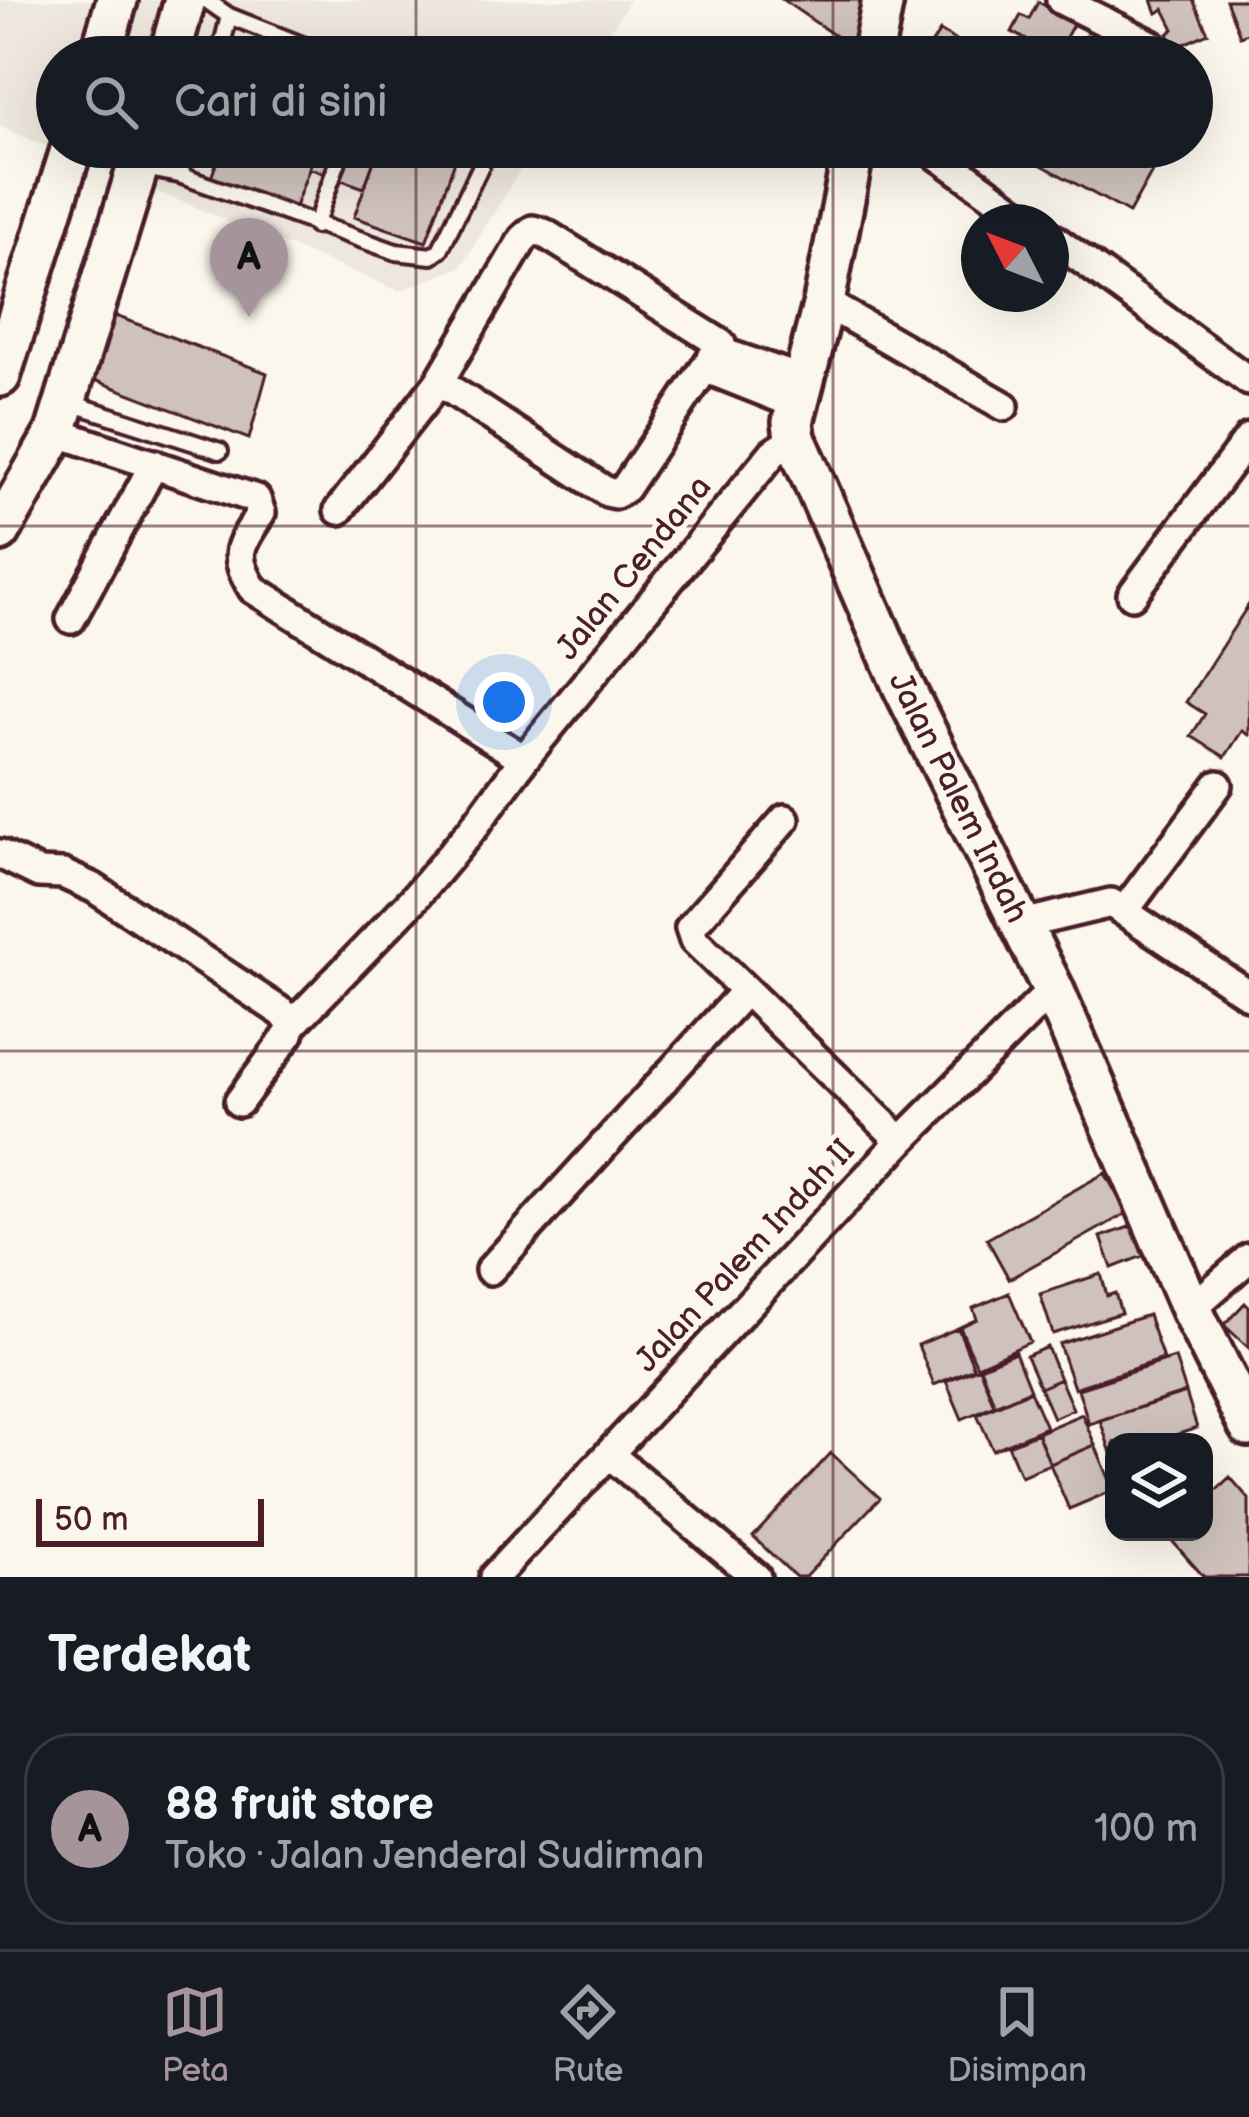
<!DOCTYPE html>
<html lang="id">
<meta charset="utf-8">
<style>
body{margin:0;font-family:"Balsamiq Sans",sans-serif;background:#242831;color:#f1f3f6}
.controls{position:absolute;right:36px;bottom:36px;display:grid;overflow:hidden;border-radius:24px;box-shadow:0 12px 48px #0002}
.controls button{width:108px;height:108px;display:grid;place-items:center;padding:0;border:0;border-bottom:3px solid #363941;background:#171b24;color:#f1f3f6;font:60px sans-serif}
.compass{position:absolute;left:961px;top:204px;width:108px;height:108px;border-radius:50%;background:#171b24;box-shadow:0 12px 48px #0002;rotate:312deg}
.scale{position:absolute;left:36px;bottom:30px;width:228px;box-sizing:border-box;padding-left:12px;border:6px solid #4a1f2b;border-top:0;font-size:33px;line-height:42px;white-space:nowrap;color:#4a1f2b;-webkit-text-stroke:9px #fbf7ec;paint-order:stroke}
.you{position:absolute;left:504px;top:702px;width:42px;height:42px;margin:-30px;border:9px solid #fff;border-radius:50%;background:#1a73e8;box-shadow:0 0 0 18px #1a73e833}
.badge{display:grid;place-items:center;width:78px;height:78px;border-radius:50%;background:#a6949b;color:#111;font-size:39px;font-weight:700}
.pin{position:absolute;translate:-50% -99px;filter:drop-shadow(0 3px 6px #0008)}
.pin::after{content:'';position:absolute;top:63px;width:42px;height:36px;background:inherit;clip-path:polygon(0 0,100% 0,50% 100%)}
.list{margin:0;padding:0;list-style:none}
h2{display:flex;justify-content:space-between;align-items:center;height:156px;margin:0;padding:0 48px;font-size:51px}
h2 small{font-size:39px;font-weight:400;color:#9ea1a6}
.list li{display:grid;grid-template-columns:78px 1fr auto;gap:36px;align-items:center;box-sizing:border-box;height:192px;margin:0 24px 24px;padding:0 24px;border:3px solid #363941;border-radius:48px}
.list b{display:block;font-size:45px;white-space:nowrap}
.list p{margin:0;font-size:39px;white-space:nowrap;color:#9ea1a6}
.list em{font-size:39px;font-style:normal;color:#9ea1a6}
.icon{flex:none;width:66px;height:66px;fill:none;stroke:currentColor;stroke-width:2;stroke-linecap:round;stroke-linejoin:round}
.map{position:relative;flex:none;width:1249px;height:1577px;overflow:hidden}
.search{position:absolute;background:#171b24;box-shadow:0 12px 48px #0002;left:36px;right:36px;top:36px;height:132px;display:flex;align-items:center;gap:30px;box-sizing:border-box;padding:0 42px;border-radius:66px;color:#9ea1a6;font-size:45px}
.sheet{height:372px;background:#171b24}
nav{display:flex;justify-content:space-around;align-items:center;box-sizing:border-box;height:168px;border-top:3px solid #363941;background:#171b24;font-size:33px;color:#9ea1a6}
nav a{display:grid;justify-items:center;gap:6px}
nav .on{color:#a6949b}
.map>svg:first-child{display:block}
.built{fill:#eee7de}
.building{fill:#cfc2bc;stroke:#4a1f2b;stroke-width:3}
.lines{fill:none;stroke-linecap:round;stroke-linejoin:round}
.lane-casing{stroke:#4a1f2b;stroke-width:22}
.street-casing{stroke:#4a1f2b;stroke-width:36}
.secondary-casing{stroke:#4a1f2b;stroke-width:48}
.lane{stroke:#fbf7ec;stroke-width:14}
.street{stroke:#fbf7ec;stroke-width:27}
.secondary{stroke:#fbf7ec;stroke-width:39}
.grid{fill:none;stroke:#4a1f2b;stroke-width:3;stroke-opacity:0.55}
.labels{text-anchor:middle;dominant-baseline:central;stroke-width:10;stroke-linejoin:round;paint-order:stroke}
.street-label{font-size:33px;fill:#4a1f2b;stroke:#fbf7ec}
</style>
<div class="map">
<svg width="1249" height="1577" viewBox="0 0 1249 1577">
<rect width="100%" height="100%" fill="#fbf7ec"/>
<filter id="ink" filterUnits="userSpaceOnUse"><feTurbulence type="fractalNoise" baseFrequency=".00833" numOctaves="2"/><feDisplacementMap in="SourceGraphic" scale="24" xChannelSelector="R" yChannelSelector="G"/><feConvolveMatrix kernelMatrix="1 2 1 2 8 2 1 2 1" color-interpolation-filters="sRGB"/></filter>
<g filter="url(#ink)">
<path class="built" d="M 0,0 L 630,0 L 593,57 L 57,57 L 57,147 L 534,147 L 461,267 L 399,291 L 0,127 Z"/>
<path class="building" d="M 783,0 L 868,0 L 857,51 Z
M 1152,0 L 1193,0 L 1208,33 L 1175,48 L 1168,34 L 1174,29 L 1164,9 L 1157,13 Z
M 1226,0 L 1249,0 L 1249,32 L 1240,36 Z
M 1038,2 L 1075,21 L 1056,55 L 1012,32 L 1021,15 L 1029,19 Z
M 940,31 L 983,57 L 923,57 Z
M 1086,36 L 1127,56 L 1076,57 Z
M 222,147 L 317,147 L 295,207 L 211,178 Z
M 317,147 L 379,147 L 364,188 L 309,168 Z
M 379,147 L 460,147 L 426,242 L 354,217 Z
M 1009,147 L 1166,147 L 1129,213 Z
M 113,315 L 267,373 L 249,439 L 89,378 Z
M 1249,604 L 1249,735 L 1242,731 L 1225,757 L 1191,736 L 1205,714 L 1186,702 Z
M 1105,1173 L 1127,1213 L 1009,1279 L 987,1239 Z
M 1132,1226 L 1143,1256 L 1112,1268 L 1101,1237 Z
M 1101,1274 L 1107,1296 L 1115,1293 L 1121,1313 L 1053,1334 L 1040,1294 Z
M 1009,1293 L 1030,1342 L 977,1366 L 960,1327 L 977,1319 L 973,1308 Z
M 1245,1303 L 1249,1307 L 1249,1348 L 1224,1325 Z
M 1148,1315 L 1163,1359 L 1074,1388 L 1059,1344 Z
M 958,1328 L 974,1368 L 934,1385 L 918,1345 Z
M 1047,1347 L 1060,1379 L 1040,1388 L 1026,1356 Z
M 1015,1352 L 1030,1390 L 995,1405 L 980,1367 Z
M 1175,1358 L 1186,1392 L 1089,1424 L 1078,1389 Z
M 979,1367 L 994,1405 L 962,1419 L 946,1381 Z
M 1060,1379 L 1073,1409 L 1053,1418 L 1040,1388 Z
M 1030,1391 L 1046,1427 L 993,1450 L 977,1414 Z
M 1186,1393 L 1197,1428 L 1154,1442 L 1114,1442 L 1112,1456 L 1100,1420 Z
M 1082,1414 L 1095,1445 L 1050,1464 L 1037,1433 Z
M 1037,1433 L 1050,1464 L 1021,1476 L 1008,1445 Z
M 1095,1445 L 1114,1490 L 1069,1509 L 1050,1464 Z
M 831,1453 L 880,1498 L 805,1577 L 796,1577 L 753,1537 Z
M 1230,1477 L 1249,1499 L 1249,1577 L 1204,1577 L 1166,1534 L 1204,1532 L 1204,1501 Z"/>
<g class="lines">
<g class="lane-casing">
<path id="lane" d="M 206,0 L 229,16 L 333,57
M 219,57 L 229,16
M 144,168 L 179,175 L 396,252 L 432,256 L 440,250 L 490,147
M 179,175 L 190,147
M 315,226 L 343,147
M 71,403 L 220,451"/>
</g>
<g class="street-casing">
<path id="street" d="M 1061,0 L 1152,45
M 926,147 L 1030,222
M 1051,237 L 1249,381
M 824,302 L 1004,406
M 718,351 L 803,380
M 707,369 L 798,405
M 56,432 L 256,499 L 261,513 C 240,546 231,553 253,589 L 524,759
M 339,510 L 439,382 L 607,492 L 616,494 L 625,488 L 721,344 L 544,233 L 533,230 L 523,239 L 439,382
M 1132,595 L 1249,438
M 71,619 L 154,464
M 785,819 L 690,928 L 694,940 L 901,1141
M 0,854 L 39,873 L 63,874 L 94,888 L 283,1013 L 292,1025 L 289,1034 L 239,1102
M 1125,910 L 1218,785
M 1023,924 L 1111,903 L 1249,995
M 292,1025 L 412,901 L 474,827 L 524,759 L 773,453 L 795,438
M 490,1270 L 745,991
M 1191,1309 L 1249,1258
M 609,1454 L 756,1577
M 494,1577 L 901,1141 L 1053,989"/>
</g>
<g class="secondary-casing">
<g id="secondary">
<path d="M 100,57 L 117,0"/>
<path d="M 169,57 L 185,0"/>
<path d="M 872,57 L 883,0"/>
<path id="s1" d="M 854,147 L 824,302 L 793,422 L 795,438 L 903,686 L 1053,989 L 1191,1309 L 1249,1426"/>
<path d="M 0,376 L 72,147"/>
<path d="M 0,531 L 56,432 L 144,147"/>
</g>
</g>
<use href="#lane" class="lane"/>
<use href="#street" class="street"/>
<use href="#secondary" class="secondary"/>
</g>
</g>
<path class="grid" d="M 416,0 L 416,57M 833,0 L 833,57M 416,147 L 416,1577M 833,147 L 833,1577M 0,526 L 1249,526M 0,1051 L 1249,1051"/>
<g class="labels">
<g class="street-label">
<text transform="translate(634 568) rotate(-51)">Jalan Cendana</text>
<text stroke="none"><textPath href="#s1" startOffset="693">Jalan Palem Indah</textPath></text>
<text transform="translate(745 1256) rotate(-47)">Jalan Palem Indah II</text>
</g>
</g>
</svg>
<div class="controls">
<button><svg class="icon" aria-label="layers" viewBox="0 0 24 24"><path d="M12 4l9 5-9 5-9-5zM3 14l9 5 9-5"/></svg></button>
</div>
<svg class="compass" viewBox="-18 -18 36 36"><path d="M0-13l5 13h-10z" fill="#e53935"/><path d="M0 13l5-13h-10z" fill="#9ea1a6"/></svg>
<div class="scale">50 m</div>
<div class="you"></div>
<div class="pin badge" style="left:249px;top:317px">A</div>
<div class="search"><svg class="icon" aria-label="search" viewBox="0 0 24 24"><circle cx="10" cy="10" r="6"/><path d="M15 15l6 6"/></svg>Cari di sini</div>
</div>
<section class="sheet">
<h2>Terdekat<small></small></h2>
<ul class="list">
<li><span class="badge">A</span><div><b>88 fruit store</b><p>Toko · Jalan Jenderal Sudirman</p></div><em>100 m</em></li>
</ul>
</section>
<nav>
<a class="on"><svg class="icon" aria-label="map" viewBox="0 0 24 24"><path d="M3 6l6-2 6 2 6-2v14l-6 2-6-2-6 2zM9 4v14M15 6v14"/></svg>Peta</a>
<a><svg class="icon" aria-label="directions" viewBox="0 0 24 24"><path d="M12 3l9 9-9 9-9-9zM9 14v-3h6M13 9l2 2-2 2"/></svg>Rute</a>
<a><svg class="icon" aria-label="saved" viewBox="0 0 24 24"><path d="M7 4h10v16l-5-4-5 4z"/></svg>Disimpan</a>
</nav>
